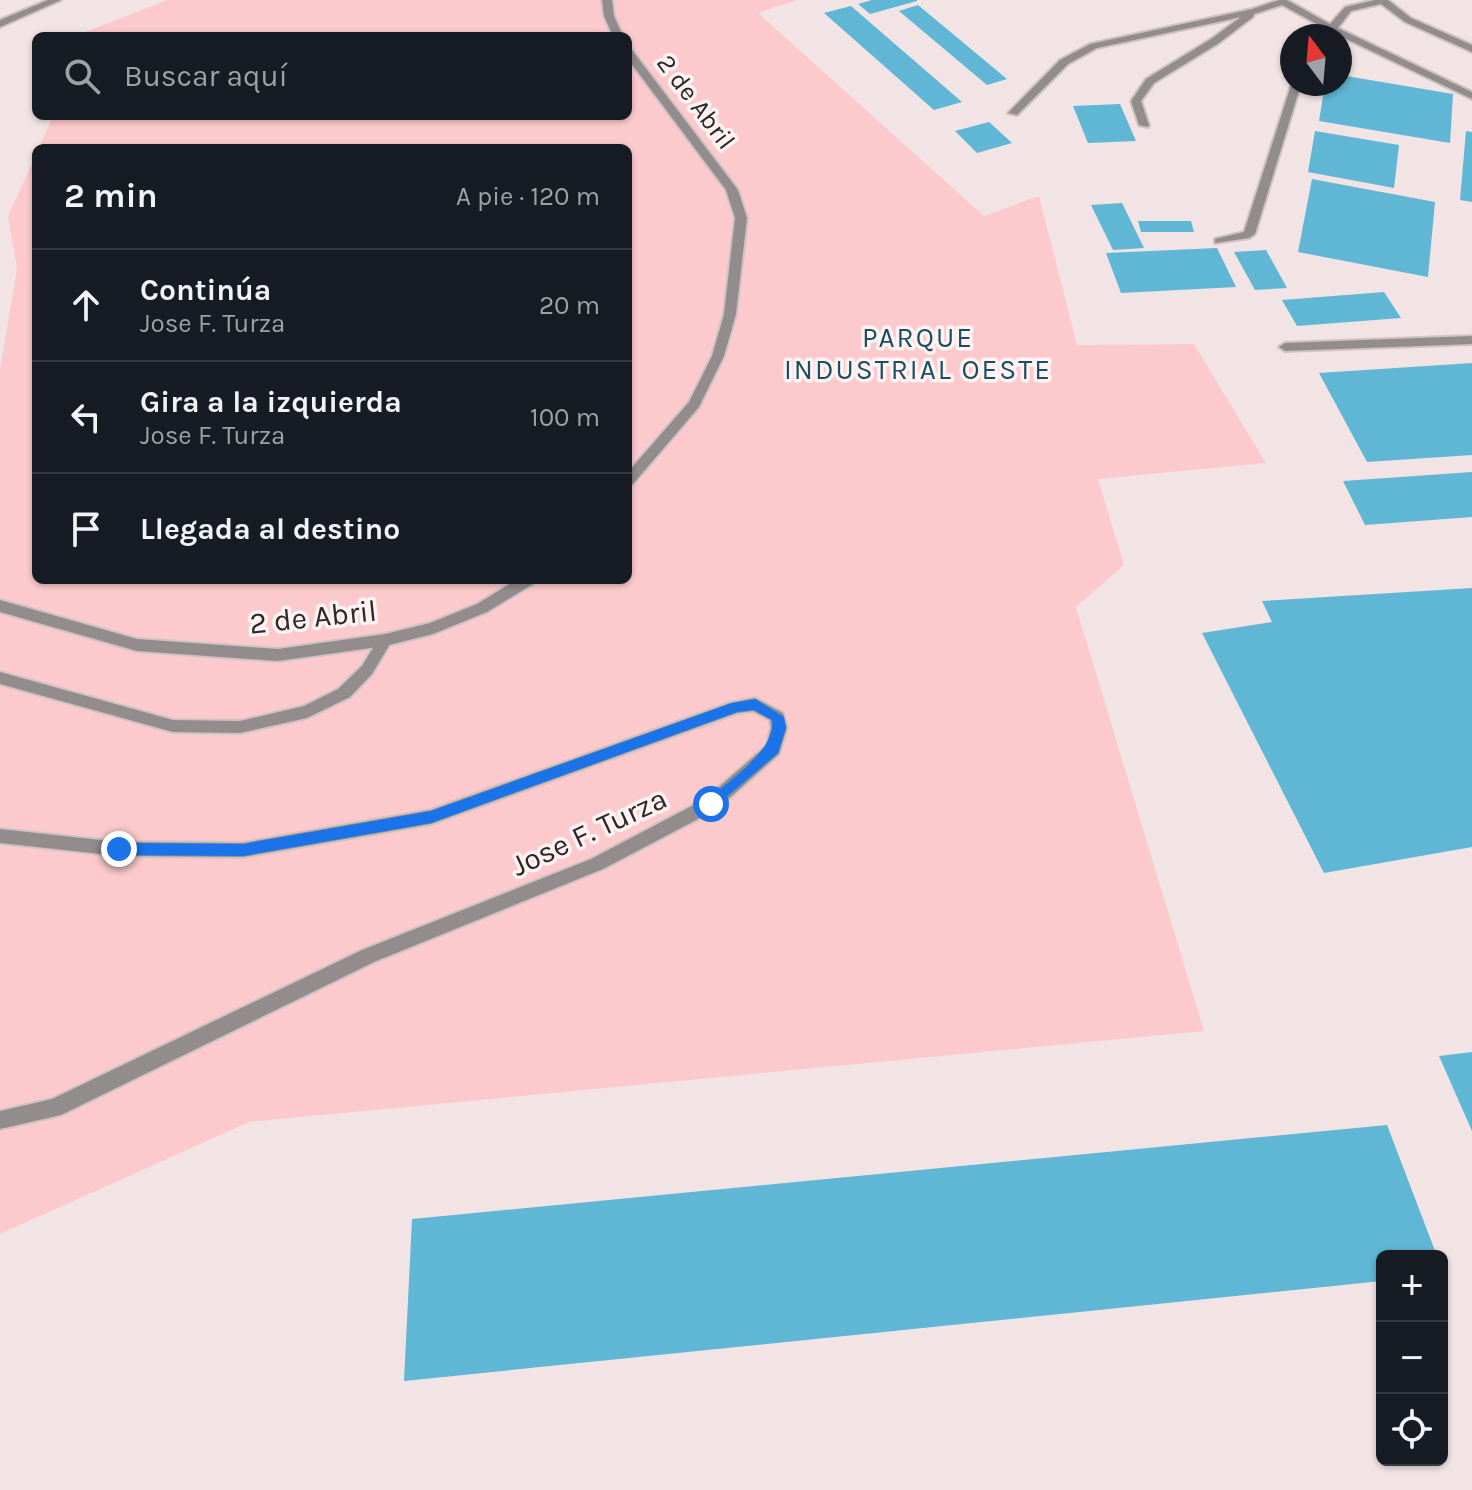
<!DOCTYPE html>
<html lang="es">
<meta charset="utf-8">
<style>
body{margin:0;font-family:Karla,sans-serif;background:#242831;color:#f1f3f6}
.controls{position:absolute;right:24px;bottom:24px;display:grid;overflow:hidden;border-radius:12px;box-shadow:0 2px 6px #0004}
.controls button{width:72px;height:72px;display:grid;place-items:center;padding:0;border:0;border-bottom:2px solid #363941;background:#171b24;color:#f1f3f6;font:40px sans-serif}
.compass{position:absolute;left:1280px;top:24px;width:72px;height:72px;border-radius:50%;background:#171b24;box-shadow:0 2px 6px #0004;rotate:344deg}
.stop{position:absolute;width:24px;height:24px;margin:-18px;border:6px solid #1a73e8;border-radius:50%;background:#fff}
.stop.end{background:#1a73e8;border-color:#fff;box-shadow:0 2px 8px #0008}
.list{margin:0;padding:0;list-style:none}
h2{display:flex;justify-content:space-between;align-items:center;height:104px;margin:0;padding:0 32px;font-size:34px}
h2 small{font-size:26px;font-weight:400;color:#9ea1a6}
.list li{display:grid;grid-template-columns:52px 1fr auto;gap:24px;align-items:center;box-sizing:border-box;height:112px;padding:0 32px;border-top:2px solid #363941}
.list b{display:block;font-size:30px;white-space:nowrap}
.list p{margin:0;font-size:26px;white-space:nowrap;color:#9ea1a6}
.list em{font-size:26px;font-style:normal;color:#9ea1a6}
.icon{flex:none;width:44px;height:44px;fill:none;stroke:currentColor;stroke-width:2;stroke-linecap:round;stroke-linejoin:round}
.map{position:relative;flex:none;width:1472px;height:1490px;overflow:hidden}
.search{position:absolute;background:#171b24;box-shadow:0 2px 6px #0004;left:32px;top:32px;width:600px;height:88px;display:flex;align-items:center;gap:20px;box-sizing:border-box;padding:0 28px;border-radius:12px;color:#9ea1a6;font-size:30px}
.panel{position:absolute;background:#171b24;box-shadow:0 2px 6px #0004;left:32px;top:144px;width:600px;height:440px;border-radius:12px}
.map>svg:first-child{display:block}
.green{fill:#fccacc}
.building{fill:#5fb6d5}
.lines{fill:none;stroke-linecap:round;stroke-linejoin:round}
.lane-casing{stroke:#cfc2c2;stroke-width:4}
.street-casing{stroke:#cfc2c2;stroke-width:4}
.lane{fill:#928c8c;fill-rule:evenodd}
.street{fill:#928c8c;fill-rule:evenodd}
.route{fill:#1a73e8}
.labels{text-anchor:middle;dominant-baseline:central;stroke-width:7;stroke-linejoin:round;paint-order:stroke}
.far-street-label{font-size:26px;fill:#2d2828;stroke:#fef2f2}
.far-quarter-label{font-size:28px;letter-spacing:2px;fill:#1b4e5f;stroke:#fef2f2}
.street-label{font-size:30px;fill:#2d2828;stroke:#fef2f2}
</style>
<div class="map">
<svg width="1472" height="1490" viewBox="0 0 1472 1490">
<rect width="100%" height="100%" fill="#f2e4e4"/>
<path class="green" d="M 167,0 L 797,0 L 758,13 L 984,216 L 1039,196 L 1077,345 L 1194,344 L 1266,463 L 1098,479 L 1124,565 L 1076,607 L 1204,1031 L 249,1122 L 0,1234 L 0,369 L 17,269 L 8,216 L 36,155 L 36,580 L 628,580 L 628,148 L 39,148 L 53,116 L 628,116 L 628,36 L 75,36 Z"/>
<path class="building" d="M 872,0 L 917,0 L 917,1 L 870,14 L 858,4 Z
M 918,5 L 1007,79 L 987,85 L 899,11 Z
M 851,6 L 962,102 L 934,110 L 824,13 Z
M 1340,75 L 1453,94 L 1450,143 L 1319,121 L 1325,84 L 1340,84 Z
M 1120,104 L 1136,141 L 1088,143 L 1073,106 Z
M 989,122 L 1012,143 L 977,153 L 955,131 Z
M 1315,131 L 1399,145 L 1394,188 L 1308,172 Z
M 1466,131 L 1472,132 L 1472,202 L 1460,200 Z
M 1312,179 L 1435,202 L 1428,277 L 1298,252 Z
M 1122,203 L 1144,248 L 1113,250 L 1091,205 Z
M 1138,221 L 1191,221 L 1194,232 L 1141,232 Z
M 1217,248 L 1236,287 L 1121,293 L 1106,253 Z
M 1266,250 L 1287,288 L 1255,290 L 1234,252 Z
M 1384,292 L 1401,318 L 1297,326 L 1282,300 Z
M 1472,363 L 1472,455 L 1367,462 L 1319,373 Z
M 1472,472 L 1472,517 L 1365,525 L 1343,481 Z
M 1472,588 L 1472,847 L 1324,873 L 1202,633 L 1272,622 L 1262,601 Z
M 1472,1052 L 1472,1131 L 1439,1056 Z
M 1387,1125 L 1437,1256 L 1382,1256 L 1382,1281 L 404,1381 L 412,1219 Z"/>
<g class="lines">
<g class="lane-casing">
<path id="lane" d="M 1279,0 L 1287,0 L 1330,24 L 1345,7 L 1375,0 L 1388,0 L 1411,18 L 1472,45 L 1472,52 L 1405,22 L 1381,4 L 1351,11 L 1338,28 L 1472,92 L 1472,99 L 1340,36 L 1333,33 L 1330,36 L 1322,36 L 1326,29 L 1282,5 L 1254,14 L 1253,17 L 1219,43 L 1154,83 L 1141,101 L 1149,125 L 1148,127 L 1139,125 L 1131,101 L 1146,79 L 1211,39 L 1241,17 L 1097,48 L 1068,64 L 1017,115 L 1008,113 L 1060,60 L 1090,44 L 1252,9 Z
M 1292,82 L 1301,84 L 1255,234 L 1249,238 L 1215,243 L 1215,239 L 1244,232 Z
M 1472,336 L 1472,344 L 1285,351 L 1279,347 L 1285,343 Z
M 385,634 L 393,640 L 390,644 L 372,674 L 350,697 L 307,718 L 240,733 L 173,732 L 0,684 L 0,672 L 173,720 L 240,721 L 304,706 L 338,689 L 362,666 L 380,636 Z"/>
</g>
<g class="street-casing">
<path id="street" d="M 48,0 L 61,0 L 0,27 L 0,20 Z
M 602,0 L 612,0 L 614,16 L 623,36 L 613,36 L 604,16 Z
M 628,49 L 632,50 L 738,190 L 747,218 L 736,314 L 724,356 L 699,407 L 633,484 L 628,486 L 628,472 L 689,402 L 712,356 L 724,314 L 735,218 L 726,190 L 628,59 Z
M 516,580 L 535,580 L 533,584 L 487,612 L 433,634 L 385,646 L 278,661 L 137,651 L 0,612 L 0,600 L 137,639 L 278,649 L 385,634 L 430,623 L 477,604 Z
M 755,698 L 783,713 L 787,728 L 779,754 L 717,809 L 603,869 L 374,962 L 61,1115 L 0,1129 L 0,1111 L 52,1099 L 362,950 L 591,859 L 705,799 L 766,746 L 771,728 L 770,720 L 753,711 L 737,713 L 431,824 L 243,857 L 119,856 L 0,843 L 0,829 L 119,842 L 243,843 L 431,810 L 730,703 Z"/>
</g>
<use href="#lane" class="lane"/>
<use href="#street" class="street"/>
</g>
<path class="route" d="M 755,699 L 784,717 L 786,728 L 778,753 L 711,810 L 705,804 L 707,800 C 728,781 777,750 772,720 L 754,710 L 737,712 L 431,823 L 243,856 L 119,855 L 112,849 L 119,843 L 243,844 L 431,811 L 732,703 Z"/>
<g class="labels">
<g class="far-street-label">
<text transform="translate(696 102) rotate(53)">2 de Abril</text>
</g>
<g class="far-quarter-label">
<text x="918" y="337">PARQUE<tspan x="918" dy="32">INDUSTRIAL OESTE</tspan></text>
</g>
<g class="street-label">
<text transform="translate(313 617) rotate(-6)">2 de Abril</text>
<text transform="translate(589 832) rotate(-25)">Jose F. Turza</text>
</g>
</g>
</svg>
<div class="controls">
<button>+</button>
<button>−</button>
<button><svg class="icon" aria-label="locate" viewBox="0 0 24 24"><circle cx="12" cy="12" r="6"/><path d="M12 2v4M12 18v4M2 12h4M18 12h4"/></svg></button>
</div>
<svg class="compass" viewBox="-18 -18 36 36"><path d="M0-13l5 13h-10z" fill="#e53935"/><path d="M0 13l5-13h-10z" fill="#9ea1a6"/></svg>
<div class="stop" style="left:711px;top:804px"></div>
<div class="stop end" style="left:119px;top:849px"></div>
<div class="search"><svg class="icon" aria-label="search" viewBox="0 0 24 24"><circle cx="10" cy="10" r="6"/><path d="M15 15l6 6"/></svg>Buscar aquí</div>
<section class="panel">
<h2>2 min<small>A pie · 120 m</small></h2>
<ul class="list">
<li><svg class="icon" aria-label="ahead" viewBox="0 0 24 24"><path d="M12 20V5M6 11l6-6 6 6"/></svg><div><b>Continúa</b><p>Jose F. Turza</p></div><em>20 m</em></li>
<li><svg class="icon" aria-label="left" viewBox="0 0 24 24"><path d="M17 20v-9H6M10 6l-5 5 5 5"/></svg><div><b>Gira a la izquierda</b><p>Jose F. Turza</p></div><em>100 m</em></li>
<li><svg class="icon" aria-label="arrive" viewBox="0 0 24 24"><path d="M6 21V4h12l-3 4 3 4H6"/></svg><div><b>Llegada al destino</b></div></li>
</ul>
</section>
</div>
